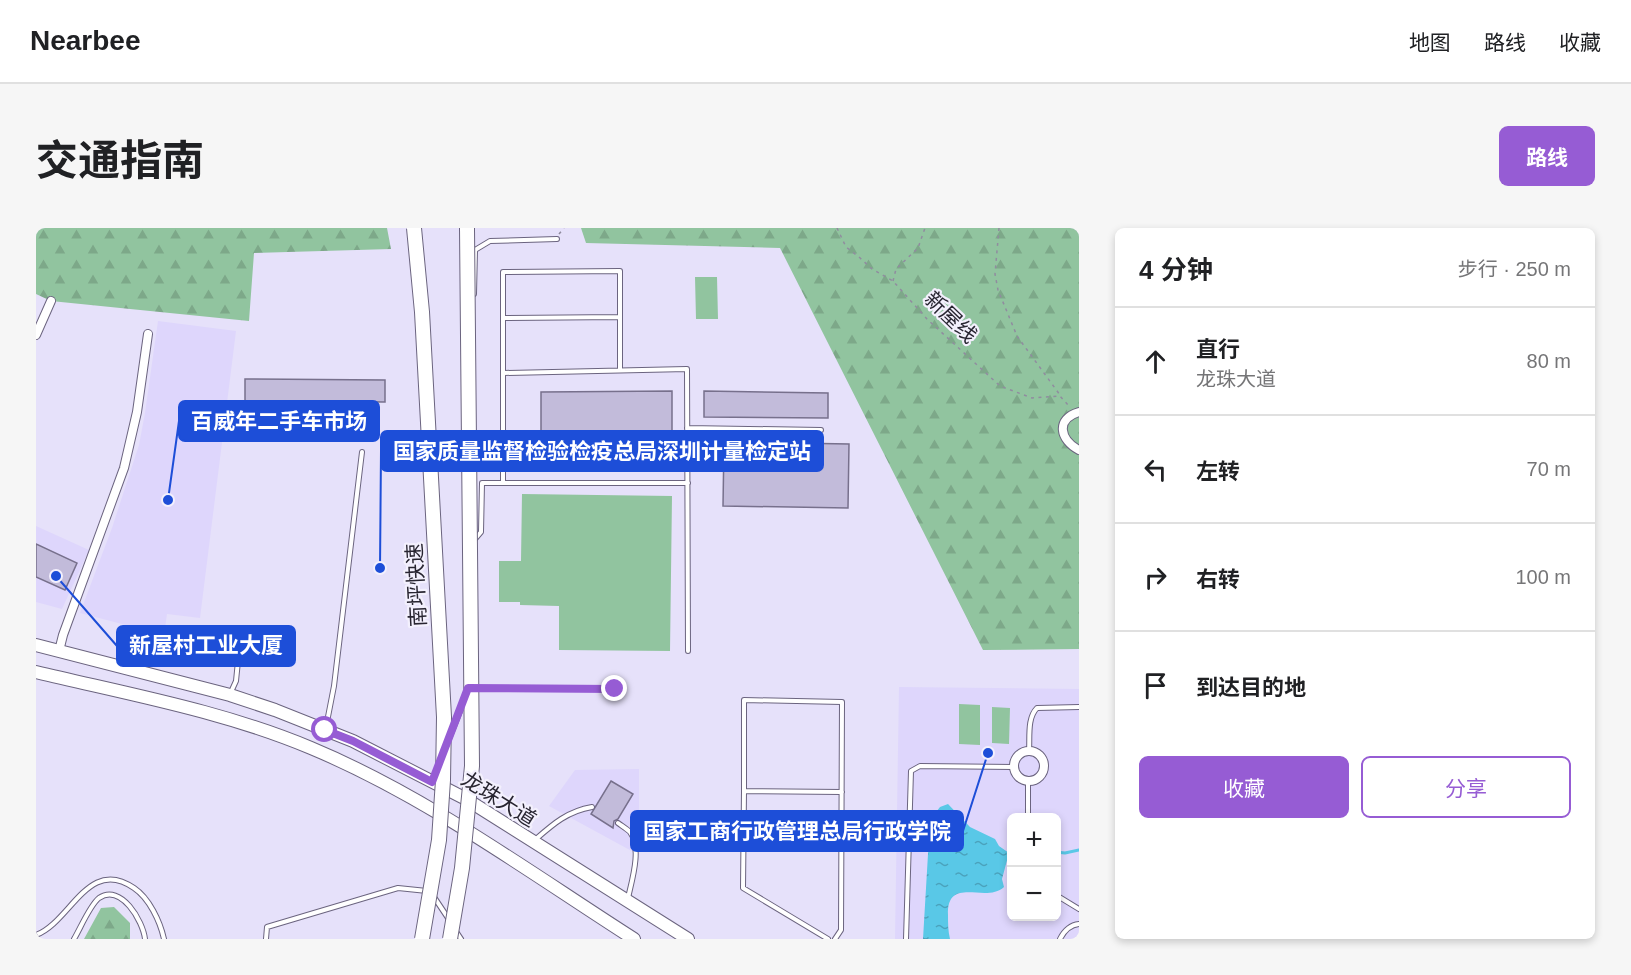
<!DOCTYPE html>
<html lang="zh">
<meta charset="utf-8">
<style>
body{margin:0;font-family:Arial,"Noto Sans SC",sans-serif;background:#f6f6f6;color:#202124}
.controls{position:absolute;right:18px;bottom:18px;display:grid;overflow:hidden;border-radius:9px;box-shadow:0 3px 9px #0003}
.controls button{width:54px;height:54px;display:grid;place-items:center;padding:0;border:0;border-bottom:2px solid #e0e0e0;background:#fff;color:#202124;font:30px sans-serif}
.stop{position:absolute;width:18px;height:18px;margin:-14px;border:4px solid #965cd4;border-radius:50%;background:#fff}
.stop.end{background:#965cd4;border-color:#fff;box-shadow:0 2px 6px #0008}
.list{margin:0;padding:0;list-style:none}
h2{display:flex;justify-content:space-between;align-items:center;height:78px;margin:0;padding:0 24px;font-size:26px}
h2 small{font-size:20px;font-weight:400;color:#757577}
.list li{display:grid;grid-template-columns:39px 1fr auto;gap:18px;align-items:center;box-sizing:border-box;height:108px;padding:0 24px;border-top:2px solid #e0e0e0}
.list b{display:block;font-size:22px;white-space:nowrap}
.list p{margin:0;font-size:20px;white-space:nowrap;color:#757577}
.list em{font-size:20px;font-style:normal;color:#757577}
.actions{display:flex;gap:12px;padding:18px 24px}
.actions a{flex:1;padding:14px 0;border:2px solid #965cd4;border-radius:9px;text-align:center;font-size:21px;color:#965cd4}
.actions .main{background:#965cd4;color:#fff}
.icon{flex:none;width:33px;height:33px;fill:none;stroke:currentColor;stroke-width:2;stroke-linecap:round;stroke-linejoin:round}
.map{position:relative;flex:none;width:1043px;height:711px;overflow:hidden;border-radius:9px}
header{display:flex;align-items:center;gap:36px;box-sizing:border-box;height:84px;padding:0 30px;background:#fff;border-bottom:2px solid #e0e0e0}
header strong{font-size:28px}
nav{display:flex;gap:33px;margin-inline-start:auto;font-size:21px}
.intro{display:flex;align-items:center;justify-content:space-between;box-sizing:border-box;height:144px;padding:0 36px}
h1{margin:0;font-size:42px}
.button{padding:15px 27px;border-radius:9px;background:#965cd4;color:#fff;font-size:21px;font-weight:700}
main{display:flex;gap:36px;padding:0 36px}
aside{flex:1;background:#fff;border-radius:9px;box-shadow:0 3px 9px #0003}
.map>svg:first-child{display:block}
.built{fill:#ded6fc;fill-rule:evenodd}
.forest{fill:url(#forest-firs)}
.pitch{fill:#91c49f}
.water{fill:url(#water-ripples)}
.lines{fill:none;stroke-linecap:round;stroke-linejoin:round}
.stream{stroke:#59c8e7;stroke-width:3}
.building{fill:#c2bbda;stroke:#77708c;stroke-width:1.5}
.service-casing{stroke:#6b647f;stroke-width:6}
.minor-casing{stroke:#6b647f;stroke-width:10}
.primary-casing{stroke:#6b647f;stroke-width:14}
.path{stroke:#908c9f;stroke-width:1.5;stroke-dasharray:3 4.5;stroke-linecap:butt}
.service{stroke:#fff;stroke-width:4}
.minor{stroke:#fff;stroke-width:8}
.primary{stroke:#fff;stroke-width:12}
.trunk-bridge-casing{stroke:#6b647f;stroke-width:16;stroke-linecap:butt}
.trunk-bridge{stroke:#fff;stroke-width:14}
.route{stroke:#965cd4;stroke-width:8}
.labels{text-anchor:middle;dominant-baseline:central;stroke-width:4.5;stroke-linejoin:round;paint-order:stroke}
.street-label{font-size:21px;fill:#282531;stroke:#f3f0fd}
.leader{fill:none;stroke:#1d4ed8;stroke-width:2}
.callout-dot{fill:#1d4ed8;stroke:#f3f0fd;stroke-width:2}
.callout{fill:#1d4ed8;stroke:#1d4ed8;stroke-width:2}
.callout-label{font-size:22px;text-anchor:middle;font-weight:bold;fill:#fff}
</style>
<header>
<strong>Nearbee</strong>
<nav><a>地图</a><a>路线</a><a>收藏</a></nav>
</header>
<div class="intro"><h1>交通指南</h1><a class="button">路线</a></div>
<main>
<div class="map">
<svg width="1043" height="711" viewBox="0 0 1043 711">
<defs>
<pattern id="forest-firs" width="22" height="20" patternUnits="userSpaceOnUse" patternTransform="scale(1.5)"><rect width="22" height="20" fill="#91c49f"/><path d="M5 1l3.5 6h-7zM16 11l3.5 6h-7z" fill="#7da889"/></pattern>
<pattern id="water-ripples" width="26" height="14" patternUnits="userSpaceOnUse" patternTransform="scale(1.5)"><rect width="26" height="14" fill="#59c8e7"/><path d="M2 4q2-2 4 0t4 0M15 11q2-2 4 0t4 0" fill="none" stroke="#4aa2bc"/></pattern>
</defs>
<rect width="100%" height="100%" fill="#e6e1fa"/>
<path class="built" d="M 122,93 L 200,103 L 164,390 L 131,386 L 128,407 L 44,385 L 76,300 L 103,217 L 109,185 Z
M 0,298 L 53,322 L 26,381 L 0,374 Z
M 863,459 L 1043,461 L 1043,711 L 859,711 ZM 975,590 L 1020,590 L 1020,688 L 975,688 Z
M 603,541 L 603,627 L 513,578 L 539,542 Z"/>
<path class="forest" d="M 0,0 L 351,0 L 355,21 L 218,25 L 213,93 L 15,73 L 0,66 Z
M 545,0 L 1043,0 L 1043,421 L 947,422 L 744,20 L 550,15 Z
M 78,679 L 94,695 L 94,711 L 48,711 L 65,680 Z"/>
<path class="pitch" d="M 659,49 L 681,49 L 682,91 L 660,91 Z
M 486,266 L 636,268 L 634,423 L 523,422 L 523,378 L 484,377 L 484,374 L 463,374 L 463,333 L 485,333 Z
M 923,476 L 944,477 L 944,517 L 923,516 Z
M 956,479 L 974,480 L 973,516 L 956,515 Z"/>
<path class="water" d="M 912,576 L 934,599 L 959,611 L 963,618 L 973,625 L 966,651 L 968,659 C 950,676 911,647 912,687 C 912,695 912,703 914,711 L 887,711 L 894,592 L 904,579 Z"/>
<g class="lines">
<path class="stream" d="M 1020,624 L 1029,625 L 1043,622"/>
</g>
<path class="building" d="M 209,151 L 349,152 L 349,174 L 209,173 Z
M 636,163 L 636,224 L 505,225 L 505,164 Z
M 668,163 L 792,165 L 792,190 L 668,189 Z
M 688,214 L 813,216 L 812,280 L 687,278 Z
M 0,316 L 41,335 L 29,362 L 0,349 Z
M 575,553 L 597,566 L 582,591 L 578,593 L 577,600 L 555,586 Z"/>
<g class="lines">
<g class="service-casing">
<path id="service" d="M 438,66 L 439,22 L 454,13 L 521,11
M 468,90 L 584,89
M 468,145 L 651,141 L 652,423
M 651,200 L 785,202
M 467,255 L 467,44 L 584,43 L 584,142
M 439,311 L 445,304 L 446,255 L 652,255
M 439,460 L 578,461
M 195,464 L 200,453 L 203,423
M 290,499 L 298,458 L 326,224
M 413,511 L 429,471
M 993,523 C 994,509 991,490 1001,480 L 1043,479
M 992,553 L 992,590
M 708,563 L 708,472 L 806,474 L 805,702 L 799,711
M 582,595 C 586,598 591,601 594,604 C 606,620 596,652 592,670
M 500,611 C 517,596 532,583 556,579
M 1020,667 L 1043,681
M 398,669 L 414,693
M 419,702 L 425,711
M 0,707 C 35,694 52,628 98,660 C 113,670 124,693 128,711
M 38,711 C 44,701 54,677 63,670 C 85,655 107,693 109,711
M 230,711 L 231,699 L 362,660 L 391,663
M 792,711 L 707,660 L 708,563 L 806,564
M 870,711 L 875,543 L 884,538 L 978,539
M 1024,711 C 1028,703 1034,697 1043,696"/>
</g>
<g class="minor-casing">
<path id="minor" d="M 0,107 L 15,73
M 1043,184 C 1019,191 1024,212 1043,222
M 23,423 L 27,407 L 88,240 L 101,184 L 112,106
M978 538a15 15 0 1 1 30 0a15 15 0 1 1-30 0Z"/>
</g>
<g class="primary-casing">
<path id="primary" d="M 0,417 L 194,467 L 239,482 L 317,513 L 430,571 L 652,711
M 0,444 C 92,466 187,483 275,520 C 390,568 493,644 598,711"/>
</g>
<path class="path" d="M 801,0 L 810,19 L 823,29 L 836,41 L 857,53 L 891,91 L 964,158 L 996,170 L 1024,168 L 1033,178
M 963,0 L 959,46 L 962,62 L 981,108 L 1024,167
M 523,6 L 528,0
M 857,53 L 860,41 L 882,20 L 889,0"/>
<use href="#service" class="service"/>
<use href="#minor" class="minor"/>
<use href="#primary" class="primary"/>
<g class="trunk-bridge-casing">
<path id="trunk-bridge" d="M 378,0 L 386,84 L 408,489 L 407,552 L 403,612 L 386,711
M 414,711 L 426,640 L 436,538 L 431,0"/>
</g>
<use href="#trunk-bridge" class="trunk-bridge"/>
</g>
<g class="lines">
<path class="route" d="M 289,502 L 317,513 L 396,554 L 432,460 L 579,461"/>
</g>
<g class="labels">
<g class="street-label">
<text transform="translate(915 89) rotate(44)">新屋线</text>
<text transform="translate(380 357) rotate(-93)">南坪快速</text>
<text transform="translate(463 571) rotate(32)">龙珠大道</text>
</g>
</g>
<path class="leader" d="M132 272L143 193M344 340L345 223M20 348L81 418M952 525L927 603"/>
<g class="callout-dot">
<circle cx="132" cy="272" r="6"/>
<circle cx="344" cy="340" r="6"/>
<circle cx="20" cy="348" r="6"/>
<circle cx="952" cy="525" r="6"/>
</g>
<g class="callout">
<rect x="143" y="173" width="200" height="40" rx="6"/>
<rect x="345" y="203" width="442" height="40" rx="6"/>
<rect x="81" y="398" width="178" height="40" rx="6"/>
<rect x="595" y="583" width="332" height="40" rx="6"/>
</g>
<g class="callout-label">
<text x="243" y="201">百威年二手车市场</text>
<text x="566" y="231">国家质量监督检验检疫总局深圳计量检定站</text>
<text x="170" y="425">新屋村工业大厦</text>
<text x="761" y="611">国家工商行政管理总局行政学院</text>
</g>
</svg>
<div class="controls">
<button>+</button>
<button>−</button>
</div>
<div class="stop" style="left:289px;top:502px"></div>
<div class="stop end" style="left:579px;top:461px"></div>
</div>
<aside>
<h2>4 分钟<small>步行 · 250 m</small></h2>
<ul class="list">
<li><svg class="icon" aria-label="ahead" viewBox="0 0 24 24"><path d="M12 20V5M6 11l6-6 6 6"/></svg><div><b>直行</b><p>龙珠大道</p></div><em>80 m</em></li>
<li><svg class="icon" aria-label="left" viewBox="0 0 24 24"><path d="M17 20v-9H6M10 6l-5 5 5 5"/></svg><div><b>左转</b></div><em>70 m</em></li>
<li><svg class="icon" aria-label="right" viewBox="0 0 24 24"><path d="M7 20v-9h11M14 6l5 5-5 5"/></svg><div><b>右转</b></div><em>100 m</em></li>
<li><svg class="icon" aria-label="arrive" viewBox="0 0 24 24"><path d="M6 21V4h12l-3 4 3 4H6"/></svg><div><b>到达目的地</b></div></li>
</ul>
<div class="actions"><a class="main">收藏</a><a>分享</a></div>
</aside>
</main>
